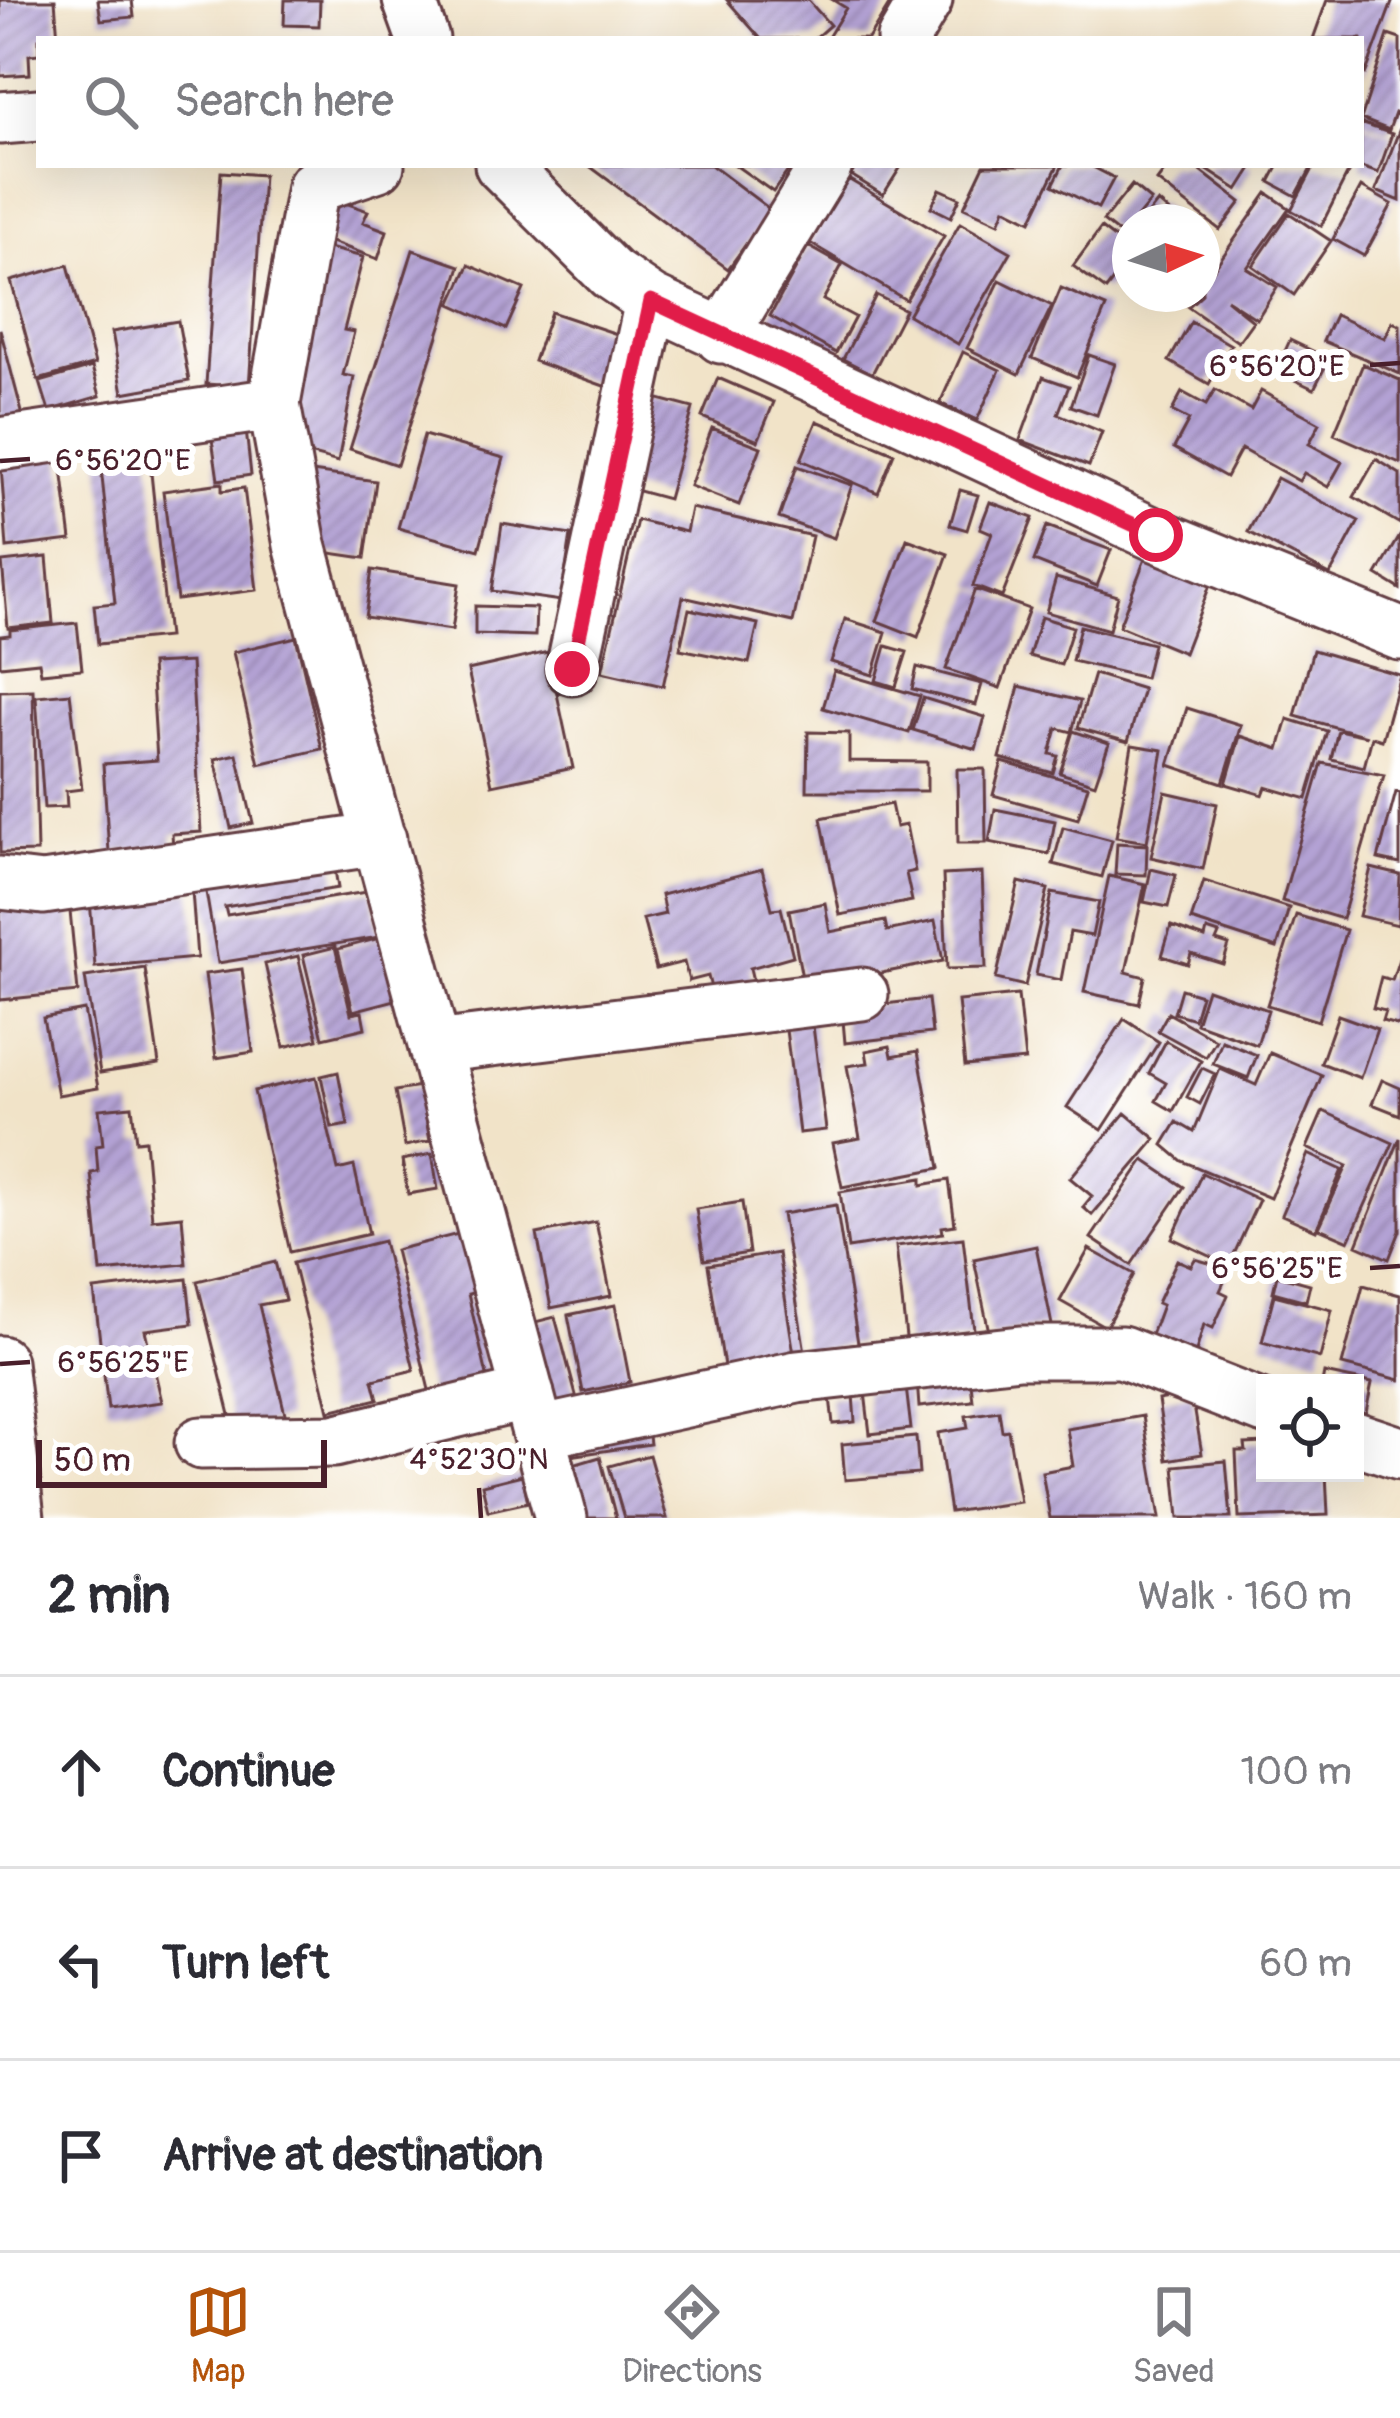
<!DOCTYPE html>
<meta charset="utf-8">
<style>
body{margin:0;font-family:Pangolin,sans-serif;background:#f7f7f7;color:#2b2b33}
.controls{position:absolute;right:36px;bottom:36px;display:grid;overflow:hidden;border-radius:0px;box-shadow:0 12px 48px #0002}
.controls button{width:108px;height:108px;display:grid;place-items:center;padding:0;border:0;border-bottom:3px solid #e1e1e2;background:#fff;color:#2b2b33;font:60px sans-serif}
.compass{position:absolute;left:1112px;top:204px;width:108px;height:108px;border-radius:50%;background:#fff;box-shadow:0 12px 48px #0002;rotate:86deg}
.scale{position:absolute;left:36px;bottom:30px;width:291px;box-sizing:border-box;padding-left:12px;border:6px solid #4a1f2b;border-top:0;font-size:33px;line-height:42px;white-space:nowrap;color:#4a1f2b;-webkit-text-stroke:9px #fff;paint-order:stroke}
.stop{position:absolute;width:36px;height:36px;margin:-27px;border:9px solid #e11d48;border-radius:50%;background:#fff}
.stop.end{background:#e11d48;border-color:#fff;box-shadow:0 3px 12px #0008}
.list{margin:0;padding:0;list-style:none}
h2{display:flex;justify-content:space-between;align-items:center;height:156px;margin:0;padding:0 48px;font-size:51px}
h2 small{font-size:39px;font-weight:400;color:#7c7c81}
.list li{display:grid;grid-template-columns:78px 1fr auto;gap:36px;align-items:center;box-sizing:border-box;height:192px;padding:0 48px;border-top:3px solid #e1e1e2}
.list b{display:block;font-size:45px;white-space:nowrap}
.list em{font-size:39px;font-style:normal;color:#7c7c81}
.icon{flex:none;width:66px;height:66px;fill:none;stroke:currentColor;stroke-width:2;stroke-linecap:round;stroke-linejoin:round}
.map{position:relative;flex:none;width:1400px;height:1518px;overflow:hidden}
.search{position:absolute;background:#fff;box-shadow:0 12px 48px #0002;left:36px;right:36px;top:36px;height:132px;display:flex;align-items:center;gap:30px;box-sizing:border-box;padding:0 42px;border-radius:0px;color:#7c7c81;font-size:45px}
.sheet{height:732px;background:#fff}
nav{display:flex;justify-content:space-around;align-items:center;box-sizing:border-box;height:168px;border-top:3px solid #e1e1e2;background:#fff;font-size:33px;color:#7c7c81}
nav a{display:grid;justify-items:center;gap:6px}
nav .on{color:#b45309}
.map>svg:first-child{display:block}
.building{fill:url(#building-hatch)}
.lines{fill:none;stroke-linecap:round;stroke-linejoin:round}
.minor-casing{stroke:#633c43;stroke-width:57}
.minor{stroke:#fff;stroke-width:51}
.route{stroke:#e11d48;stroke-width:15}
.ticks{fill:none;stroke:#4a1f2b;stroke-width:4.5}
.ticks-label{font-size:30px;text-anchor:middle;fill:#4a1f2b;stroke:#fff;stroke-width:12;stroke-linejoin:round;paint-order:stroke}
</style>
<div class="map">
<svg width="1400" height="1518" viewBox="0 0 1400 1518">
<defs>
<pattern id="building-hatch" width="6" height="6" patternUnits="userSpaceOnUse" patternTransform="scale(3)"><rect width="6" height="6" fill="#b3a2d4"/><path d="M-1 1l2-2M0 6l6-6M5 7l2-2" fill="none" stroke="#9483ac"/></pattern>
</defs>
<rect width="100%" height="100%" fill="#fff"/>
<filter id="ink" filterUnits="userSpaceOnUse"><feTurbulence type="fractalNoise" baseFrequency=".00833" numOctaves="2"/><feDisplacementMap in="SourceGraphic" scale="24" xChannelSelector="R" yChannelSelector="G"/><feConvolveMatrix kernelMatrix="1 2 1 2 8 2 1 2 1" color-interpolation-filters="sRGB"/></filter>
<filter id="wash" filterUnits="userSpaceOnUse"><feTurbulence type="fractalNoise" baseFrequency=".004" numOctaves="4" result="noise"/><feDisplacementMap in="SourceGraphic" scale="48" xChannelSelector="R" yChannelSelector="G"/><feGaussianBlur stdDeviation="2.7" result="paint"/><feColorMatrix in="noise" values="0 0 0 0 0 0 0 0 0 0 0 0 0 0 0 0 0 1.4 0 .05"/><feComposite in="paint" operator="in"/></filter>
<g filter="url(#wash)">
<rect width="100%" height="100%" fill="#f1e3c8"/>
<g id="blocks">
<path class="building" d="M 0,0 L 55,0 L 58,39 L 39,39 L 39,54 L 29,55 L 30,74 L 0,76 Z
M 98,0 L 132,0 L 134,17 L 101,20 Z
M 285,0 L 320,0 L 319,26 L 284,25 Z
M 727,0 L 808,0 L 830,25 L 814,39 L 761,39 Z
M 833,0 L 892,0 L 868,39 L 827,39 L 846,8 Z
M 1327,0 L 1393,0 L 1365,75 L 1361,39 L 1313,39 Z
M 1388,35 L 1400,39 L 1400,115 L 1395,113 L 1389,130 L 1361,119 Z
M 1361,123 L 1392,134 L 1378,173 L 1361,167 Z
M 1400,128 L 1400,201 L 1376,191 Z
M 588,165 L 711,165 L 771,210 L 728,269 Z
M 735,165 L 792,165 L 773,192 Z
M 857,165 L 902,165 L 883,195 L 851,175 Z
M 984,165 L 1058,165 L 1031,221 L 1005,208 L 999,223 L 964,207 Z
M 1063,165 L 1089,165 L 1114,178 L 1098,208 L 1053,185 Z
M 1169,165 L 1193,165 L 1241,202 L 1220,230 L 1157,181 Z
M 1209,165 L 1248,165 L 1252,168 L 1238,190 L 1206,169 Z
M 1279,165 L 1313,165 L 1296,196 L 1270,182 Z
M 1315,165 L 1349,171 L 1321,226 L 1291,210 Z
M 221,172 L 263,175 L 249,387 L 206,384 Z
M 848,179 L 944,236 L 906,300 L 810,243 Z
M 1132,185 L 1151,201 L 1122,236 L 1103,221 Z
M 1361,187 L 1392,204 L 1364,256 L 1333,239 Z
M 940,189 L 960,198 L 951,217 L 931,207 Z
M 1267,193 L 1289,208 L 1247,268 L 1277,287 L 1257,319 L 1226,299 L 1253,321 L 1238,342 L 1188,307 L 1202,294 L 1202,286 Z
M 323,195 L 368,211 L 363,222 L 387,231 L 378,259 L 309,234 Z
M 1158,202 L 1179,220 L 1177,222 L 1142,222 Z
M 1289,213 L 1331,241 L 1294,295 L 1253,266 Z
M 960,223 L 1011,252 L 958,344 L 908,315 Z
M 1101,228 L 1130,250 L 1130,258 L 1106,290 L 1073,266 Z
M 313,244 L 363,257 L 344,330 L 354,332 L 343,375 L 354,377 L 338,462 L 290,449 L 301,408 L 290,405 Z
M 808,246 L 842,265 L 823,300 L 855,317 L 836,353 L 770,316 Z
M 413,250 L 460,266 L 397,465 L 350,449 Z
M 68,265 L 95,364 L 38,380 L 11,281 Z
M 469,265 L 524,289 L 506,329 L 451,304 Z
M 1000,280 L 1052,306 L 1019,374 L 967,348 Z
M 1061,288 L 1106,307 L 1077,377 L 1032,358 Z
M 876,295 L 905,310 L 872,374 L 843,359 Z
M 551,312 L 635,340 L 618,391 L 534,361 Z
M 1335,315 L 1385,338 L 1392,322 L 1400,325 L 1400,374 L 1323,341 Z
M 178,321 L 189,381 L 123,393 L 112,332 Z
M 1191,322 L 1231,345 L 1209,384 L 1169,361 Z
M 0,329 L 23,416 L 0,422 Z
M 1290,340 L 1329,359 L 1314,389 L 1276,371 Z
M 963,352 L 1000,370 L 977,420 L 940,403 Z
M 1089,355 L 1115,364 L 1097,415 L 1071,406 Z
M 1363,364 L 1400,380 L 1400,463 L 1334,434 Z
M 92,367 L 100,396 L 49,411 L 40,382 Z
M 1043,377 L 1069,386 L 1058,414 L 1102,432 L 1089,466 L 1020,440 Z
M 718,378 L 774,402 L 758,441 L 702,417 Z
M 1215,390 L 1251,410 L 1261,391 L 1320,423 L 1309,444 L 1342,462 L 1328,487 L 1304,473 L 1299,481 L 1241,449 L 1226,477 L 1174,448 L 1189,420 L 1172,411 L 1182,392 L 1206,405 Z
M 640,394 L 693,408 L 668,499 L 616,485 Z
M 245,421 L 251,475 L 218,480 L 210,425 Z
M 817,421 L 894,453 L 878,493 L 801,460 Z
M 712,428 L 761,447 L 739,505 L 690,486 Z
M 424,435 L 504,458 L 479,550 L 398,528 Z
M 148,444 L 168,637 L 98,644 L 94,605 L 115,603 L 99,448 Z
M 59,445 L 71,540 L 7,548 L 0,452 Z
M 1376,459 L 1400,474 L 1400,524 L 1354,497 Z
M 797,466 L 852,485 L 834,538 L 779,518 Z
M 305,471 L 376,481 L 365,558 L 303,549 Z
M 1277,478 L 1359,521 L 1330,575 L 1248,532 Z
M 222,483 L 222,491 L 244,488 L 257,590 L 177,600 L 163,491 Z
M 960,490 L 978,495 L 967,530 L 950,525 Z
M 990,502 L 1033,518 L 1002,597 L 973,586 L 992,533 L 980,528 Z
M 691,508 L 812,536 L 793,622 L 683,597 L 663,686 L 602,672 L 637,520 L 686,532 Z
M 502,524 L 571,535 L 561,601 L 492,591 Z
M 1047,526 L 1111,550 L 1097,586 L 1034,561 Z
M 1400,536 L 1400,589 L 1377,575 Z
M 907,539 L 948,554 L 918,637 L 877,621 Z
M 47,557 L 53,623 L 8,628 L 2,562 Z
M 1145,559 L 1210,585 L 1184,653 L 1119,626 Z
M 372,570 L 459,584 L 452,630 L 365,617 Z
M 1056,578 L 1118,596 L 1109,630 L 1046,612 Z
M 975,589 L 1029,609 L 1000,688 L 946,669 Z
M 475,606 L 536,608 L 535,636 L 475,634 Z
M 689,609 L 758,624 L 749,663 L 680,649 Z
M 1041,617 L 1073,627 L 1061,665 L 1029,656 Z
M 845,619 L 886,632 L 873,675 L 831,662 Z
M 77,623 L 82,669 L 41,673 L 39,662 L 0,666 L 0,636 L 10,635 L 10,630 Z
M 1080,626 L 1153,644 L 1145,678 L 1072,661 Z
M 296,637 L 322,749 L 259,764 L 233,652 Z
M 886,646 L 907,652 L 896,687 L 876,681 Z
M 1313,650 L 1400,675 L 1382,740 L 1372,737 L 1364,767 L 1331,759 L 1338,730 L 1367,736 L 1295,716 Z
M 548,652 L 573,768 L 492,785 L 468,670 Z
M 191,662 L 201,832 L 172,834 L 173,847 L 109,852 L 103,764 L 157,760 L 151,664 Z
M 917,667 L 982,684 L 976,705 L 912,689 Z
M 834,671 L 920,696 L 909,733 L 823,708 Z
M 1094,674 L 1143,689 L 1128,742 L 1078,728 Z
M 1019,686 L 1080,701 L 1072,732 L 1057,728 L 1050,754 L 1058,756 L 1053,773 L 1000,758 Z
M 33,690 L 37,852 L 0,853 L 0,691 Z
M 70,693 L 82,789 L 66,791 L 67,807 L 44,808 L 36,696 Z
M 923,698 L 985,717 L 976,749 L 913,730 Z
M 1187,708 L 1241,725 L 1223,783 L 1169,765 Z
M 1288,719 L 1327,731 L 1307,799 L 1266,787 L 1263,795 L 1226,784 L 1240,736 L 1279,749 Z
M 1073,731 L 1109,743 L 1095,784 L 1060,773 Z
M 808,732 L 849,733 L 849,761 L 927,762 L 927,791 L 807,791 Z
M 1132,745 L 1163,750 L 1147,842 L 1116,837 Z
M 237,754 L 253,823 L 231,828 L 215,759 Z
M 1002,762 L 1088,786 L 1078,819 L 993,795 Z
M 1322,763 L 1384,775 L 1342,919 L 1282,901 Z
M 957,769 L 985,769 L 986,843 L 958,843 Z
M 1165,792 L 1217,804 L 1203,869 L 1151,857 Z
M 1396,792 L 1400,793 L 1400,864 L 1378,859 Z
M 891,804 L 896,827 L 906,825 L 915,871 L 906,873 L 912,901 L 840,915 L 821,818 Z
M 995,809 L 1055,821 L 1049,854 L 989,842 Z
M 1063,827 L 1112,840 L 1102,877 L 1053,864 Z
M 1117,843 L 1147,845 L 1146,875 L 1115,874 Z
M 333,858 L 338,888 L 225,907 L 227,915 L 372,891 L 379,937 L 218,963 L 204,880 Z
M 1371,868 L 1400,875 L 1398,925 L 1359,916 Z
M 762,869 L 772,909 L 781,908 L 793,956 L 750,968 L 753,981 L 712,992 L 708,976 L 689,981 L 684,962 L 656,969 L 643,919 L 665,914 L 661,895 Z
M 1151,869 L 1176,875 L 1168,907 L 1144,902 Z
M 982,873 L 986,968 L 947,969 L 943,875 Z
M 1109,876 L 1145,884 L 1126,972 L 1145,977 L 1139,1004 L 1084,992 Z
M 1204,881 L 1289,908 L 1277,948 L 1191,920 Z
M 1019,882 L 1048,889 L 1025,986 L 996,979 Z
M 192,891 L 197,958 L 95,967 L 90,899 Z
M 1052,893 L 1099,902 L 1092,936 L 1070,932 L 1061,980 L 1036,975 Z
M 69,901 L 78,992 L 0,1000 L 0,907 Z
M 825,903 L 830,932 L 885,921 L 887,931 L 935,921 L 943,961 L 804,988 L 789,910 Z
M 1296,915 L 1346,930 L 1318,1021 L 1267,1005 Z
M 1171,926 L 1205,938 L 1207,930 L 1219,934 L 1216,941 L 1229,945 L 1223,964 L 1191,954 L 1188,964 L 1162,956 Z
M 391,935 L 407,997 L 353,1011 L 338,949 Z
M 335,947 L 351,1014 L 362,1012 L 365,1028 L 323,1038 L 303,955 Z
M 298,956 L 318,1039 L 284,1047 L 265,964 Z
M 1400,956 L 1400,1026 L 1382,1021 L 1385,1011 L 1373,1008 L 1381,977 L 1392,980 Z
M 145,968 L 159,1064 L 100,1073 L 85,977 Z
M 242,969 L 253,1052 L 216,1058 L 205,974 Z
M 1181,989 L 1201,995 L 1194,1019 L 1174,1013 Z
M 1207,989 L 1268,1010 L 1257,1045 L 1196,1023 Z
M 1018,995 L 1025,1060 L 965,1066 L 958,1001 Z
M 928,999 L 932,1033 L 845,1043 L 842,1009 Z
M 84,1010 L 98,1088 L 58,1095 L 43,1018 Z
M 1168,1013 L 1216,1040 L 1206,1057 L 1158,1031 Z
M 1338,1015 L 1377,1029 L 1360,1078 L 1321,1063 Z
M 812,1018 L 826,1130 L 799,1133 L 785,1022 Z
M 1124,1019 L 1159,1042 L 1102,1130 L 1067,1107 Z
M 1166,1041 L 1201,1061 L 1173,1111 L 1156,1101 L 1166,1083 L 1149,1073 Z
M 1222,1041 L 1257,1055 L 1248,1078 L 1213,1064 Z
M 890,1046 L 892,1056 L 918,1051 L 940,1168 L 842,1187 L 833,1143 L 860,1138 L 847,1066 L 868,1063 L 866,1051 Z
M 1270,1053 L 1322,1075 L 1270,1198 L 1182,1161 L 1163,1145 L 1177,1122 L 1194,1132 L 1220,1069 L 1256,1085 Z
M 1202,1068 L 1215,1074 L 1200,1104 L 1187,1097 Z
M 338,1072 L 348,1125 L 332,1128 L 321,1076 Z
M 316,1077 L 338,1170 L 354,1166 L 369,1234 L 290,1252 L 254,1091 Z
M 1382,1080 L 1400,1088 L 1400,1115 L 1372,1104 Z
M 420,1087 L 430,1141 L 405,1146 L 395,1091 Z
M 132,1106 L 136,1141 L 145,1140 L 152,1219 L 182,1216 L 186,1264 L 101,1272 L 91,1173 L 98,1172 L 96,1146 L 103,1145 L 99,1109 Z
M 1323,1111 L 1393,1143 L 1349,1241 L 1319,1228 L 1347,1166 L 1307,1148 Z
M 1125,1113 L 1156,1139 L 1092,1215 L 1083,1207 L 1092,1196 L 1070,1178 Z
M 1400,1138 L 1400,1231 L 1389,1259 L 1357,1245 Z
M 432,1154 L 438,1189 L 408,1194 L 402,1160 Z
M 1308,1154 L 1342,1170 L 1316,1230 L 1282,1215 Z
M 1144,1160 L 1184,1187 L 1131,1265 L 1091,1238 Z
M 1202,1173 L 1259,1200 L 1229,1265 L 1172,1238 Z
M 922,1178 L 922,1185 L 949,1180 L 955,1225 L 942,1227 L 943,1233 L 848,1248 L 840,1192 Z
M 742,1202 L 749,1253 L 704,1260 L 696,1209 Z
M 836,1205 L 858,1343 L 805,1352 L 782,1214 Z
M 596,1222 L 611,1296 L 551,1308 L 537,1234 Z
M 462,1233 L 476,1292 L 468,1294 L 488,1380 L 430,1394 L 395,1250 Z
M 963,1238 L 975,1338 L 907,1346 L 896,1246 Z
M 383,1241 L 414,1370 L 373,1380 L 378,1399 L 329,1411 L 293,1263 Z
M 1036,1246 L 1052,1325 L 990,1337 L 974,1259 Z
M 1089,1249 L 1134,1274 L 1106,1327 L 1060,1301 Z
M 778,1253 L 794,1354 L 724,1366 L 708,1265 Z
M 1195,1259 L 1230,1269 L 1220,1291 L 1228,1295 L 1213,1328 L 1204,1324 L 1196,1352 L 1151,1335 L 1162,1305 L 1157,1303 L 1177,1260 L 1191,1266 Z
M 275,1262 L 285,1300 L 259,1305 L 286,1418 L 234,1431 L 197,1281 Z
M 1277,1275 L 1310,1284 L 1306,1301 L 1273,1292 Z
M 187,1279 L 192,1324 L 145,1330 L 162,1402 L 108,1409 L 94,1290 Z
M 1363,1285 L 1400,1295 L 1400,1380 L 1342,1365 Z
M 1274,1295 L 1332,1310 L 1320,1358 L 1262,1342 Z
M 615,1305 L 630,1382 L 583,1392 L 568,1315 Z
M 555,1317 L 578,1403 L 553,1409 L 531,1323 Z
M 1324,1373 L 1372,1383 L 1363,1426 L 1355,1425 L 1355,1383 L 1322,1383 Z
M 970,1374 L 973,1401 L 919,1407 L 917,1380 Z
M 906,1387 L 911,1429 L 870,1434 L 865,1392 Z
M 853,1394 L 855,1422 L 833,1424 L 830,1397 Z
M 1192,1394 L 1202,1454 L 1167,1460 L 1158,1400 Z
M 999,1411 L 1002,1431 L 1008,1430 L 1020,1502 L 950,1512 L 938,1433 L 968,1428 L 966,1416 Z
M 1143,1416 L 1160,1518 L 1050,1518 L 1042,1472 L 1073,1466 L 1067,1429 Z
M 648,1428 L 650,1444 L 570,1456 L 567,1440 Z
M 916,1437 L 919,1474 L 845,1480 L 842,1444 Z
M 1265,1443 L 1265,1473 L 1326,1473 L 1328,1515 L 1239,1518 L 1236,1451 L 1246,1451 L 1245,1444 Z
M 649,1455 L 667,1518 L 624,1518 L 609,1466 Z
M 600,1457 L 616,1518 L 587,1518 L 573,1465 Z
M 1226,1461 L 1231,1518 L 1179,1518 L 1174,1466 Z
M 522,1475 L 528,1502 L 488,1511 L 482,1485 Z"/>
</g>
</g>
<g filter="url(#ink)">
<use href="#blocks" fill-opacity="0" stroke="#633c43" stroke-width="3"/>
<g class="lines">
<g class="minor-casing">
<path id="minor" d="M 409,0 L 423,39
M 903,39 L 926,0
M 0,118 L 39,115
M 378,165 L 313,187 L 274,404 L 300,545 L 561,1518
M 501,165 L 611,274 L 651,301 L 1156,535 L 1400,634
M 721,337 L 826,165
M 0,444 L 274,404
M 572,669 L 651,301
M 0,883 L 43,888 L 380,839
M 435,1047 L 862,994
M 0,1362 L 18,1518
M 538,1433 L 797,1377 L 1020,1352 L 1122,1352 L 1265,1408
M 1355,1438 L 1400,1453
M 201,1443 L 334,1441 L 528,1394"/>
</g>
<use href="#minor" class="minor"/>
</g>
</g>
<g class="lines" filter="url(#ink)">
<path class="route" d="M 572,669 L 651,301 L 1156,535"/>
</g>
<path class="ticks" d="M 1370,365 L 1400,363M 0,461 L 30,459M 1370,1268 L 1400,1266M 0,1364 L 30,1362M 479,1488 L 481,1518"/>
<g class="ticks-label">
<text x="1277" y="376">6°56'20"E</text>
<text x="123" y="470">6°56'20"E</text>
<text x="1277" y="1278">6°56'25"E</text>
<text x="123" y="1372">6°56'25"E</text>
<text x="479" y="1469">4°52'30"N</text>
</g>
</svg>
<div class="controls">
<button><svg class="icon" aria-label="locate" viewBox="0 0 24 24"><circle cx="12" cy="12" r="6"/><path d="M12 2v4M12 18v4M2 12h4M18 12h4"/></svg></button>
</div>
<svg class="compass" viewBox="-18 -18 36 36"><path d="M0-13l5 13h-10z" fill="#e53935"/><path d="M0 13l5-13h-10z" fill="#7c7c81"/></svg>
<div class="scale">50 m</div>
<div class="stop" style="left:1156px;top:535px"></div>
<div class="stop end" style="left:572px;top:669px"></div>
<div class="search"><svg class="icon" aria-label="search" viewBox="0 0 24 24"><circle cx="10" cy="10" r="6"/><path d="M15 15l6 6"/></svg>Search here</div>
</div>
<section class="sheet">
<h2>2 min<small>Walk · 160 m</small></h2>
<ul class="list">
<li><svg class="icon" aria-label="ahead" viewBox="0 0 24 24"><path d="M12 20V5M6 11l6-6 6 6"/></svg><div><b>Continue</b></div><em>100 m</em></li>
<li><svg class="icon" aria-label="left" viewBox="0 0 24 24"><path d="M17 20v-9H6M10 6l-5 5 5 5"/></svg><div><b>Turn left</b></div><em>60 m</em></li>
<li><svg class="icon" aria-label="arrive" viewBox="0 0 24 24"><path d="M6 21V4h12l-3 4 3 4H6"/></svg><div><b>Arrive at destination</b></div></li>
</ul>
</section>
<nav>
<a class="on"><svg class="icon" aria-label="map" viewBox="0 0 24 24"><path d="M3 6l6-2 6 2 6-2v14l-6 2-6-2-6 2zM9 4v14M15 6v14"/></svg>Map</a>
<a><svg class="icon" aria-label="directions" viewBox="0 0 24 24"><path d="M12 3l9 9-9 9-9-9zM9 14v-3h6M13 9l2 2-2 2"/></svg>Directions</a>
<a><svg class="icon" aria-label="saved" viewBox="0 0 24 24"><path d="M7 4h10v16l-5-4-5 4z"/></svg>Saved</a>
</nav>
